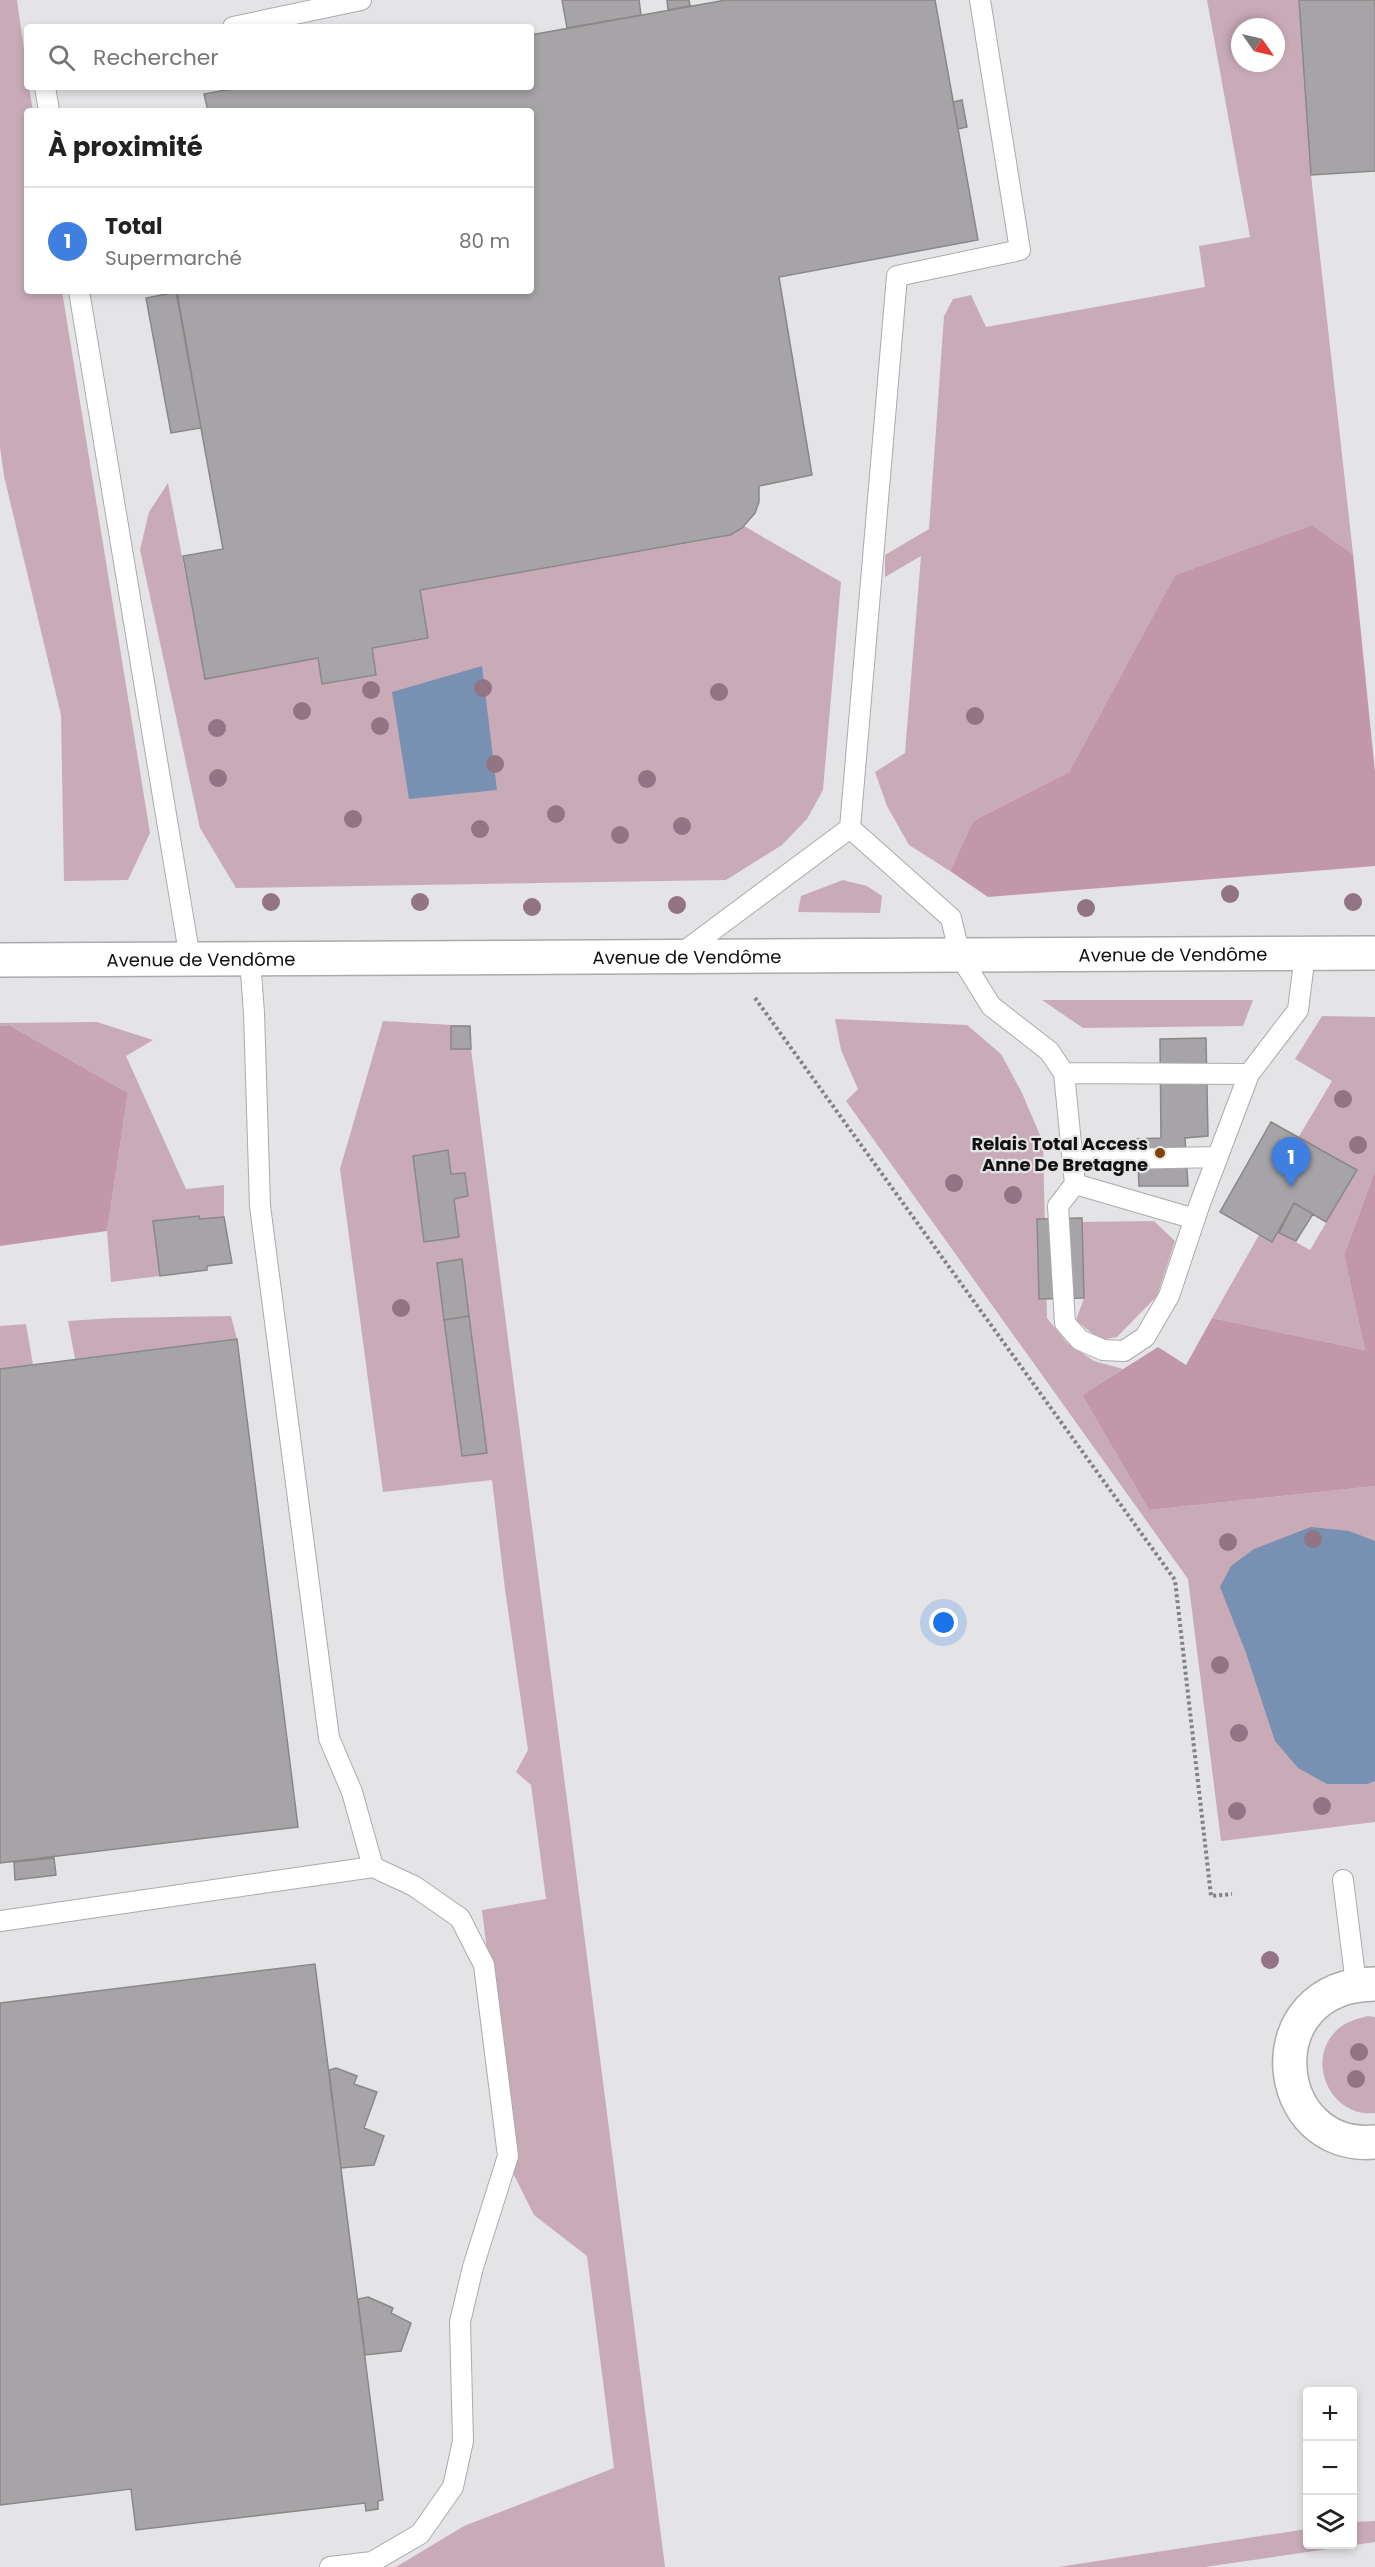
<!DOCTYPE html>
<html lang="fr">
<meta charset="utf-8">
<style>
body{margin:0;font-family:Poppins,sans-serif;background:#f2f2f2;color:#222}
.controls{position:absolute;right:18px;bottom:18px;display:grid;overflow:hidden;border-radius:6px;box-shadow:0 3px 9px #0003}
.controls button{width:54px;height:54px;display:grid;place-items:center;padding:0;border:0;border-bottom:2px solid #e0e0e0;background:#fff;color:#222;font:30px sans-serif}
.compass{position:absolute;left:1231px;top:18px;width:54px;height:54px;border-radius:50%;background:#fff;box-shadow:0 3px 9px #0003;rotate:124deg}
.you{position:absolute;left:944px;top:1623px;width:21px;height:21px;margin:-15px;border:4px solid #fff;border-radius:50%;background:#1a73e8;box-shadow:0 0 0 9px #1a73e833}
.badge{display:grid;place-items:center;width:39px;height:39px;border-radius:50%;background:#804400;color:#fff;font-size:20px;font-weight:700}
.pin{position:absolute;translate:-50% -50px;filter:drop-shadow(0 2px 3px #0008)}
.pin::after{content:'';position:absolute;top:32px;width:21px;height:18px;background:inherit;clip-path:polygon(0 0,100% 0,50% 100%)}
.list{margin:0;padding:0;list-style:none}
h2{display:flex;justify-content:space-between;align-items:center;height:78px;margin:0;padding:0 24px;font-size:26px}
h2 small{font-size:20px;font-weight:400;color:#767676}
.list li{display:grid;grid-template-columns:39px 1fr auto;gap:18px;align-items:center;box-sizing:border-box;height:108px;padding:0 24px;border-top:2px solid #e0e0e0}
.list b{display:block;font-size:22px;white-space:nowrap}
.list p{margin:0;font-size:20px;white-space:nowrap;color:#767676}
.list em{font-size:20px;font-style:normal;color:#767676}
.icon{flex:none;width:33px;height:33px;fill:none;stroke:currentColor;stroke-width:2;stroke-linecap:round;stroke-linejoin:round}
.map{position:relative;flex:none;width:1375px;height:2567px;overflow:hidden}
.search{position:absolute;background:#fff;box-shadow:0 3px 9px #0003;left:24px;top:24px;width:510px;height:66px;display:flex;align-items:center;gap:15px;box-sizing:border-box;padding:0 21px;border-radius:6px;color:#767676;font-size:22px}
.panel{position:absolute;background:#fff;box-shadow:0 3px 9px #0003;left:24px;top:108px;width:510px;height:186px;border-radius:6px}
.map>svg:first-child{display:block}
.green{fill:#c9abb8;fill-rule:evenodd}
.forest{fill:#c297aa}
.water{fill:#7890b1}
.building{fill:#a7a4a7;stroke:#8a8789;stroke-width:1.5}
.lines{fill:none;stroke-linecap:round;stroke-linejoin:round}
.service-casing{stroke:#abaaad;stroke-width:22}
.minor-casing{stroke:#abaaad;stroke-width:36}
.primary-casing{stroke:#abaaad;stroke-width:36}
.path{stroke:#828284;stroke-width:4;stroke-dasharray:3 3;stroke-linecap:butt}
.service{stroke:#fff;stroke-width:20}
.minor{stroke:#fff;stroke-width:33}
.primary{stroke:#fff;stroke-width:33}
.tree{fill:#927485}
.poi-dot{fill:#804400;stroke:#e4e3e6;stroke-width:2}
.labels{text-anchor:middle;dominant-baseline:central;stroke-width:4.5;stroke-linejoin:round;paint-order:stroke}
.street-label{font-size:18px;fill:#101011;stroke:#e4e3e6}
.poi-label{font-size:18px;font-weight:bold;fill:#101011;stroke:#e4e3e6;text-anchor:end}
</style>
<div class="map">
<svg width="1375" height="2567" viewBox="0 0 1375 2567">
<rect width="100%" height="100%" fill="#e4e3e6"/>
<path class="green" d="M 0,0 L 17,0 L 27,71 L 27,87 L 29,87 L 33,111 L 27,111 L 27,291 L 62,291 L 150,833 L 128,880 L 64,881 L 61,715 L 4,476 L 0,447 Z
M 1207,0 L 1299,0 L 1311,175 L 1353,554 L 1312,525 L 1175,575 L 1069,772 L 973,821 L 950,871 L 909,845 L 887,806 L 875,772 L 905,753 L 921,556 L 885,577 L 885,555 L 929,529 L 944,316 L 953,299 L 971,295 L 986,327 L 1205,287 L 1199,246 L 1250,237 ZM 1240,27 L 1276,27 L 1276,63 L 1240,63 Z
M 168,483 L 205,678 L 318,658 L 322,683 L 375,675 L 372,648 L 428,638 L 420,590 L 724,537 L 744,526 L 841,582 L 823,790 L 807,819 L 782,845 L 726,880 L 236,888 L 200,828 L 140,550 L 149,512 Z
M 843,880 L 867,886 L 882,896 L 880,913 L 798,912 L 801,896 Z
M 1042,1000 L 1253,1000 L 1243,1026 L 1083,1028 Z
M 1322,1016 L 1375,1017 L 1375,1171 L 1344,1255 L 1365,1350 L 1212,1318 L 1259,1235 L 1278,1232 L 1310,1250 L 1357,1171 L 1298,1138 L 1332,1081 L 1295,1059 Z
M 835,1019 L 967,1025 L 1001,1054 L 1022,1093 L 1043,1142 L 1047,1318 L 1067,1343 L 1094,1361 L 1123,1369 L 1082,1395 L 1149,1510 L 1375,1486 L 1375,1822 L 1221,1841 L 1188,1579 L 846,1101 L 858,1089 L 841,1050 Z
M 383,1021 L 470,1026 L 471,1049 L 665,2567 L 396,2567 L 464,2526 L 614,2468 L 587,2256 L 534,2215 L 514,2175 L 482,1910 L 546,1899 L 531,1785 L 516,1772 L 528,1750 L 505,1589 L 492,1480 L 383,1492 L 340,1169 Z
M 97,1022 L 153,1040 L 126,1056 L 186,1189 L 224,1185 L 224,1217 L 200,1219 L 199,1216 L 153,1221 L 160,1276 L 111,1282 L 107,1231 L 128,1093 L 9,1025 L 0,1026 L 0,1023 Z
M 1154,1221 L 1175,1241 L 1157,1296 L 1117,1337 L 1100,1340 L 1076,1320 L 1084,1298 L 1078,1222 Z
M 231,1316 L 237,1339 L 75,1359 L 68,1321 L 114,1318 Z
M 26,1324 L 33,1365 L 0,1369 L 0,1326 Z
M 1368,2016 L 1375,2017 L 1375,2113 C 1330,2118 1304,2059 1338,2029 C 1347,2021 1357,2019 1368,2016 Z
M 1375,2521 L 1375,2542 L 1205,2567 L 1058,2567 L 1307,2529 L 1308,2544 L 1352,2544 L 1353,2522 Z"/>
<path class="forest" d="M 1312,525 L 1353,554 L 1375,772 L 1375,866 L 988,897 L 950,871 L 973,821 L 1069,772 L 1175,575 Z
M 9,1025 L 128,1093 L 107,1231 L 0,1246 L 0,1026 Z
M 1375,1171 L 1375,1486 L 1149,1510 L 1082,1395 L 1158,1347 L 1186,1365 L 1212,1318 L 1365,1350 L 1344,1255 Z"/>
<path class="water" d="M 482,666 L 497,790 L 409,799 L 392,692 Z
M 1311,1527 L 1349,1531 L 1375,1541 L 1375,1781 L 1367,1784 L 1327,1784 L 1298,1768 L 1275,1741 L 1246,1653 L 1220,1587 L 1231,1566 L 1254,1549 Z"/>
<path class="building" d="M 562,0 L 639,0 L 641,15 L 567,28 Z
M 667,0 L 689,0 L 690,6 L 668,10 Z
M 726,0 L 935,0 L 978,240 L 779,277 L 812,475 L 759,486 L 759,502 L 755,513 L 742,528 L 730,535 L 420,590 L 428,638 L 372,648 L 376,675 L 322,684 L 318,658 L 205,679 L 183,556 L 223,549 L 176,291 L 531,291 L 531,111 L 208,111 L 204,94 L 242,87 L 531,87 L 531,35 Z
M 1299,0 L 1375,0 L 1375,171 L 1311,175 Z
M 962,100 L 967,127 L 958,129 L 953,102 Z
M 177,292 L 201,428 L 171,433 L 146,298 Z
M 451,1026 L 470,1026 L 471,1049 L 451,1049 Z
M 1206,1038 L 1208,1136 L 1185,1138 L 1188,1186 L 1139,1186 L 1137,1139 L 1161,1138 L 1160,1039 Z
M 1271,1122 L 1357,1170 L 1326,1222 L 1294,1203 L 1272,1242 L 1220,1212 Z
M 448,1150 L 451,1174 L 465,1173 L 468,1196 L 454,1199 L 459,1237 L 424,1242 L 413,1156 Z
M 1294,1203 L 1313,1214 L 1296,1241 L 1279,1233 Z
M 199,1216 L 200,1219 L 224,1217 L 232,1263 L 207,1266 L 207,1270 L 160,1276 L 153,1221 Z
M 1082,1218 L 1084,1298 L 1039,1299 L 1037,1219 Z
M 462,1259 L 469,1316 L 444,1320 L 437,1263 Z
M 469,1316 L 487,1453 L 462,1456 L 444,1320 Z
M 237,1339 L 298,1827 L 0,1863 L 0,1369 Z
M 54,1858 L 56,1875 L 15,1880 L 14,1862 Z
M 315,1964 L 383,2500 L 378,2501 L 378,2509 L 366,2511 L 365,2503 L 136,2530 L 131,2489 L 0,2505 L 0,2003 Z
M 336,2068 L 357,2076 L 354,2084 L 377,2092 L 364,2128 L 384,2136 L 374,2165 L 341,2168 L 329,2070 Z
M 368,2297 L 393,2308 L 391,2313 L 411,2323 L 401,2351 L 365,2355 L 358,2299 Z"/>
<g class="lines">
<g class="service-casing">
<path id="service" d="M 233,27 L 361,0
M 45,87 L 49,111
M 79,291 L 190,959
M 850,828 L 897,276 L 1020,250 L 980,0
M 678,956 L 850,828 L 951,918 L 960,956 L 991,1006 L 1049,1051 L 1064,1073 L 1249,1074 L 1298,1010 L 1305,954
M 250,959 L 254,1013 L 260,1206 L 329,1738 L 352,1792 L 373,1867
M 1064,1073 L 1075,1184 L 1195,1219
M 1073,1160 L 1218,1157
M 1075,1184 L 1058,1206 L 1065,1323 L 1080,1340 L 1103,1350 L 1124,1351 L 1145,1337 L 1169,1296 L 1199,1206 L 1249,1074
M 1343,1880 L 1356,1984
M 0,1921 L 373,1867 L 414,1886 L 460,1918 L 484,1965 L 508,2156 L 473,2267 L 460,2322 L 463,2441 L 453,2487 L 420,2534 L 372,2562 L 330,2567"/>
</g>
<g class="minor-casing">
<path id="minor" d="M 1375,1984 C 1253,1985 1270,2152 1375,2142"/>
</g>
<g class="primary-casing">
<g id="primary">
<path id="s1" d="M 0,960 L 1375,953"/>
</g>
</g>
<path class="path" d="M 755,998 L 1175,1580 L 1211,1896 L 1232,1894"/>
<use href="#service" class="service"/>
<use href="#minor" class="minor"/>
<use href="#primary" class="primary"/>
</g>
<g class="tree">
<circle cx="483" cy="688" r="9"/>
<circle cx="371" cy="690" r="9"/>
<circle cx="719" cy="692" r="9"/>
<circle cx="302" cy="711" r="9"/>
<circle cx="975" cy="716" r="9"/>
<circle cx="380" cy="726" r="9"/>
<circle cx="217" cy="728" r="9"/>
<circle cx="495" cy="764" r="9"/>
<circle cx="218" cy="778" r="9"/>
<circle cx="647" cy="779" r="9"/>
<circle cx="556" cy="814" r="9"/>
<circle cx="353" cy="819" r="9"/>
<circle cx="682" cy="826" r="9"/>
<circle cx="480" cy="829" r="9"/>
<circle cx="620" cy="835" r="9"/>
<circle cx="1230" cy="894" r="9"/>
<circle cx="271" cy="902" r="9"/>
<circle cx="420" cy="902" r="9"/>
<circle cx="1353" cy="902" r="9"/>
<circle cx="677" cy="905" r="9"/>
<circle cx="532" cy="907" r="9"/>
<circle cx="1086" cy="908" r="9"/>
<circle cx="1343" cy="1099" r="9"/>
<circle cx="1358" cy="1145" r="9"/>
<circle cx="954" cy="1183" r="9"/>
<circle cx="1013" cy="1195" r="9"/>
<circle cx="401" cy="1308" r="9"/>
<circle cx="1313" cy="1539" r="9"/>
<circle cx="1228" cy="1542" r="9"/>
<circle cx="1220" cy="1665" r="9"/>
<circle cx="1239" cy="1733" r="9"/>
<circle cx="1322" cy="1806" r="9"/>
<circle cx="1237" cy="1811" r="9"/>
<circle cx="1270" cy="1960" r="9"/>
<circle cx="1359" cy="2052" r="9"/>
<circle cx="1356" cy="2079" r="9"/>
</g>
<circle class="poi-dot" cx="1160" cy="1153" r="6"/>
<g class="labels">
<g class="street-label">
<text stroke="none"><textPath href="#s1" startOffset="1173">Avenue de Vendôme</textPath></text>
<text stroke="none"><textPath href="#s1" startOffset="687">Avenue de Vendôme</textPath></text>
<text stroke="none"><textPath href="#s1" startOffset="201">Avenue de Vendôme</textPath></text>
</g>
<g class="poi-label">
<text x="1148" y="1143">Relais Total Access<tspan x="1148" dy="21">Anne De Bretagne</tspan></text>
</g>
</g>
</svg>
<div class="controls">
<button>+</button>
<button>−</button>
<button><svg class="icon" aria-label="layers" viewBox="0 0 24 24"><path d="M12 4l9 5-9 5-9-5zM3 14l9 5 9-5"/></svg></button>
</div>
<svg class="compass" viewBox="-18 -18 36 36"><path d="M0-13l5 13h-10z" fill="#e53935"/><path d="M0 13l5-13h-10z" fill="#767676"/></svg>
<div class="you"></div>
<div class="pin badge" style="left:1291px;top:1187px;background:#3f7fe0">1</div>
<div class="search"><svg class="icon" aria-label="search" viewBox="0 0 24 24"><circle cx="10" cy="10" r="6"/><path d="M15 15l6 6"/></svg>Rechercher</div>
<section class="panel">
<h2>À proximité<small></small></h2>
<ul class="list">
<li><span class="badge" style="background:#3f7fe0">1</span><div><b>Total</b><p>Supermarché</p></div><em>80 m</em></li>
</ul>
</section>
</div>
